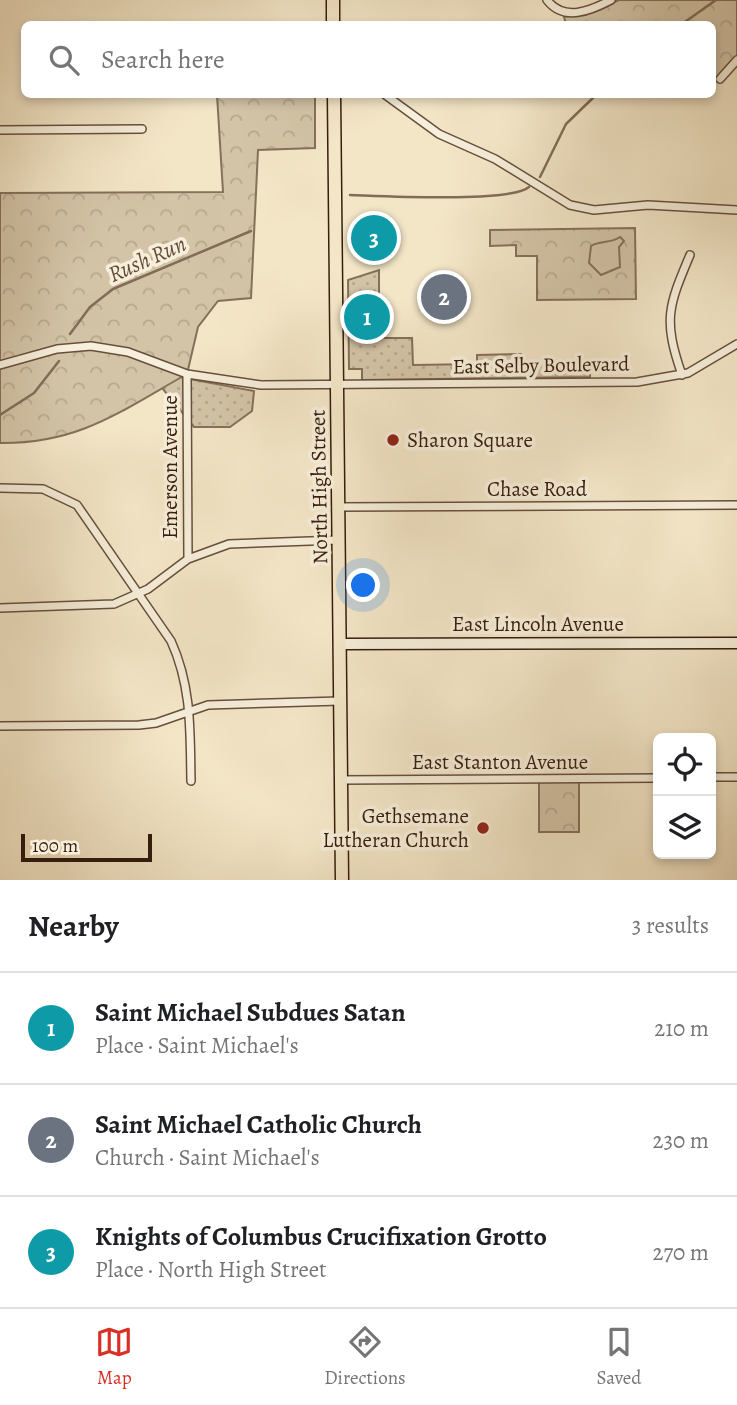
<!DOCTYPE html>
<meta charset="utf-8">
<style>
body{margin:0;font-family:Alegreya,serif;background:#f2f2f2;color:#202124}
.controls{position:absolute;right:21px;bottom:21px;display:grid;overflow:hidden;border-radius:10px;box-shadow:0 4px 10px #0003}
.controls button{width:63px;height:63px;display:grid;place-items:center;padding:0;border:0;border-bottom:2px solid #e0e0e0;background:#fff;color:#202124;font:35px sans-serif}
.scale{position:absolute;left:21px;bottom:18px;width:131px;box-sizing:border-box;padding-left:7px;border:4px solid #371d0d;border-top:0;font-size:19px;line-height:24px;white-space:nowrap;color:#371d0d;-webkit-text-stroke:5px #f7efdb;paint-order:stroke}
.you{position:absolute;left:364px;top:586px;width:24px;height:24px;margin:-18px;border:5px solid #fff;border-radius:50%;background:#1a73e8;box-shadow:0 0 0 10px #1a73e833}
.badge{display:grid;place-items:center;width:46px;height:46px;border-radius:50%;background:#d93025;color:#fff;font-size:23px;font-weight:700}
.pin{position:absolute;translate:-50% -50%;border:4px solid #fff;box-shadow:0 2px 7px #0006}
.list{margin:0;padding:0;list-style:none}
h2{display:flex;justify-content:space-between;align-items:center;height:91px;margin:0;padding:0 28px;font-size:30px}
h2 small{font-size:23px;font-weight:400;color:#757577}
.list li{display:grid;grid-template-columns:46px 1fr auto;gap:21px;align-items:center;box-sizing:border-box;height:112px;padding:0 28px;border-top:2px solid #e0e0e0}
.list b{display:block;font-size:26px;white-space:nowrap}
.list p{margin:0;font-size:23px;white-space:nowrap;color:#757577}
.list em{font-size:23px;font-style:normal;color:#757577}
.icon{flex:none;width:38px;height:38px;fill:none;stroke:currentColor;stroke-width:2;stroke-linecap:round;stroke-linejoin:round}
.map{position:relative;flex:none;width:737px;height:880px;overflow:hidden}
.search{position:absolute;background:#fff;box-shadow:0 4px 10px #0003;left:21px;right:21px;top:21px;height:77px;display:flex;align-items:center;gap:18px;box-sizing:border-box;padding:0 24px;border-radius:10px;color:#757577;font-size:26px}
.sheet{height:427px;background:#fff}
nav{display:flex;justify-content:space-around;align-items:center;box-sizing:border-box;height:98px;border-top:2px solid #e0e0e0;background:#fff;font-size:19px;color:#757577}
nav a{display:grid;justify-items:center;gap:4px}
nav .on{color:#d93025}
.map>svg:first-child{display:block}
.grass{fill:url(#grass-dots);stroke:#85705a;stroke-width:2}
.forest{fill:url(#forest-crowns);stroke:#85705a;stroke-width:2}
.pitch{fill:#d3c4a7;stroke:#85705a;stroke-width:2}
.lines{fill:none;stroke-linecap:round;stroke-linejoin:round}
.stream{stroke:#816d57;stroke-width:2.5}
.pedestrian-casing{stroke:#664f3c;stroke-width:8}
.minor-casing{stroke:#664f3c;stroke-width:10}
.secondary-casing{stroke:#371d0d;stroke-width:13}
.primary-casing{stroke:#371d0d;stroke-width:15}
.pedestrian{stroke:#f7efdb;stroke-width:5}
.minor{stroke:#f7efdb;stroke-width:7}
.secondary{stroke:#f7efdb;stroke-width:10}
.primary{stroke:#f3e6c7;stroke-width:12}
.poi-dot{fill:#8f2418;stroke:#f7efdb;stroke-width:2.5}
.labels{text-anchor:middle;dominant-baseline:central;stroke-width:7;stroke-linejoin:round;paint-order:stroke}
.street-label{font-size:21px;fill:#371d0d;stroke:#f7efdb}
.poi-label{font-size:21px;fill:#371d0d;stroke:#f7efdb;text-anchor:start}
.water-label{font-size:23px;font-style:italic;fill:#624c38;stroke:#f7efdb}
</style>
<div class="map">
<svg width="737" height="880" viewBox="0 0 737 880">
<defs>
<pattern id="grass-dots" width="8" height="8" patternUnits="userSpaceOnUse" patternTransform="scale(1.75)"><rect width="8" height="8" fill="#d3c4a7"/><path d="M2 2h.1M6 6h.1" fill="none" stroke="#b6a88f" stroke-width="1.8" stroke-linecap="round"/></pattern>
<pattern id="forest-crowns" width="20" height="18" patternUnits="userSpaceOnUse" patternTransform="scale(1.75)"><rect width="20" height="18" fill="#d3c4a7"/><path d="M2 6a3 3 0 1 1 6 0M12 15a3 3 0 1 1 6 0" fill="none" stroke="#b6a88f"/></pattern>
</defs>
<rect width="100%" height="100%" fill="#f3e6c7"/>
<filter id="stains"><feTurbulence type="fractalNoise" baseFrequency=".00286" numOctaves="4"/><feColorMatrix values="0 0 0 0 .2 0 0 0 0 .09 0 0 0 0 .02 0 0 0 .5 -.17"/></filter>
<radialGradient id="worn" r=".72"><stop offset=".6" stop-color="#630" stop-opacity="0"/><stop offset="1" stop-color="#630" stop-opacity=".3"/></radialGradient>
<path class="grass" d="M 379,270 L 379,338 L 412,338 L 413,365 L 477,364 L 477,355 L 522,354 L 523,361 L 590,360 L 590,377 L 362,380 L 362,369 L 349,369 L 348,280 Z
M 163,374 L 254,391 L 252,411 L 230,427 L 194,427 L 162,388 Z"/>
<path class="forest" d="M 619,0 L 737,0 L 737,61 L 720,79 L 713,76 L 712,24 L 566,24 L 564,17 L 593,11 Z
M 217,95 L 315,95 L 315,148 L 258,150 L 251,298 L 218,301 L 198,327 L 187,374 C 121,411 79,444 0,443 L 0,193 L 223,192 Z
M 635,228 L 636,299 L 537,300 L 537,256 L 516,256 L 516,245 L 490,246 L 490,230 Z
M 539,782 L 579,782 L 579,832 L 539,832 Z"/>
<path class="pitch" d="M 620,237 L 624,241 L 619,247 L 620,267 L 601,275 L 589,263 L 591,246 C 600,240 610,244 620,237 Z"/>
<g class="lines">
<path class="stream" d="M 682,24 L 716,0
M 540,177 L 566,124 L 597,94
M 350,195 C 382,196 510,203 529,187
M 70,334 L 90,307 L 113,289 L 251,231
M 0,415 L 34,393 L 59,361"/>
<g class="pedestrian-casing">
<path id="pedestrian" d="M 348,316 L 382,316"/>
</g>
<g class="minor-casing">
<path id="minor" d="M 547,0 C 564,22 590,11 611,0
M 720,79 L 737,60
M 384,94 L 439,134 L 495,159 L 570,205 L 594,210 L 648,205 L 737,210
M 0,130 L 142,129
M 0,365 L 57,349 L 91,346 L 128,352 L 187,374 L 261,385 L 637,382 L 688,373 L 737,344
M 187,374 L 188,559
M 682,375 C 663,320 668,307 690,255
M 0,488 L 43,489 L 77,505 L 171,641 C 192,687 190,732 191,781
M 338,507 L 737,505
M 0,608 L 114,604 L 148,589 L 188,559 L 229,544 L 338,540
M 0,726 L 139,725 L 156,723 L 208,705 L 340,701
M 711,777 L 737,777
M 341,780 L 658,778"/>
</g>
<g class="secondary-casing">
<path id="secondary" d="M 340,644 L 737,643"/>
</g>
<g class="primary-casing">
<path id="primary" d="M 333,0 L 333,24
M 334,94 L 342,880"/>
</g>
<use href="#pedestrian" class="pedestrian"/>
<use href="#minor" class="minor"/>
<use href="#secondary" class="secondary"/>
<use href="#primary" class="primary"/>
</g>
<g class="poi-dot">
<circle cx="393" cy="440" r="7"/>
<circle cx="483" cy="828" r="7"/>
</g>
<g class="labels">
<g class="street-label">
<text transform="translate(541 365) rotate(-1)">East Selby Boulevard</text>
<text transform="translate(170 467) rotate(-90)">Emerson Avenue</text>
<text transform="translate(319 487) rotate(-91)">North High Street</text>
<text x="537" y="489">Chase Road</text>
<text x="538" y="624">East Lincoln Avenue</text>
<text x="500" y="762">East Stanton Avenue</text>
</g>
<g class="poi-label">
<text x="407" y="440">Sharon Square</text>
<text x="469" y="816" text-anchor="end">Gethsemane<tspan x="469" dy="24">Lutheran Church</tspan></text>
</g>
<g class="water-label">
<text transform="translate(147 259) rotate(-24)">Rush Run</text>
</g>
</g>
<rect width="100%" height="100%" filter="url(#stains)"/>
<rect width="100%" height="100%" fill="url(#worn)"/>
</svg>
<div class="controls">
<button><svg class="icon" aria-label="locate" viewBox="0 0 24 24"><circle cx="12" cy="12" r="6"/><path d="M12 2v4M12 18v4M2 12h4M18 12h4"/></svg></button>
<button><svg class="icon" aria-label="layers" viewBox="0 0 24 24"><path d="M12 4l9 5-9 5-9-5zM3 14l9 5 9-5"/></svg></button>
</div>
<div class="scale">100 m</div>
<div class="you"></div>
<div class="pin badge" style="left:367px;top:317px;background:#0f9aa8">1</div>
<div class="pin badge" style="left:444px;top:297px;background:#6b7280">2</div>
<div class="pin badge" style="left:374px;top:238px;background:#0f9aa8">3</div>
<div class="search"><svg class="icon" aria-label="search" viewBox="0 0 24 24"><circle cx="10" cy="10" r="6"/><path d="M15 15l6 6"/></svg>Search here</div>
</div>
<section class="sheet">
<h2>Nearby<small>3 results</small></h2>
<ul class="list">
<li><span class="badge" style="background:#0f9aa8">1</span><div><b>Saint Michael Subdues Satan</b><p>Place · Saint Michael's</p></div><em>210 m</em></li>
<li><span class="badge" style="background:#6b7280">2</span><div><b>Saint Michael Catholic Church</b><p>Church · Saint Michael's</p></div><em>230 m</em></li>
<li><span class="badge" style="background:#0f9aa8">3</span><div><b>Knights of Columbus Crucifixation Grotto</b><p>Place · North High Street</p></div><em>270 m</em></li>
</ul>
</section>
<nav>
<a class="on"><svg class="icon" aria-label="map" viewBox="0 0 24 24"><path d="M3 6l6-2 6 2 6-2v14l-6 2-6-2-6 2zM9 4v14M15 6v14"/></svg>Map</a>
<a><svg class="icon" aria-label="directions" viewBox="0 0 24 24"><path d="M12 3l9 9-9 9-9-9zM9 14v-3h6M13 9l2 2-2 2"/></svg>Directions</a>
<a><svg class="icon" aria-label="saved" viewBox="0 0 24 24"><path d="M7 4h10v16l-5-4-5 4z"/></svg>Saved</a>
</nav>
